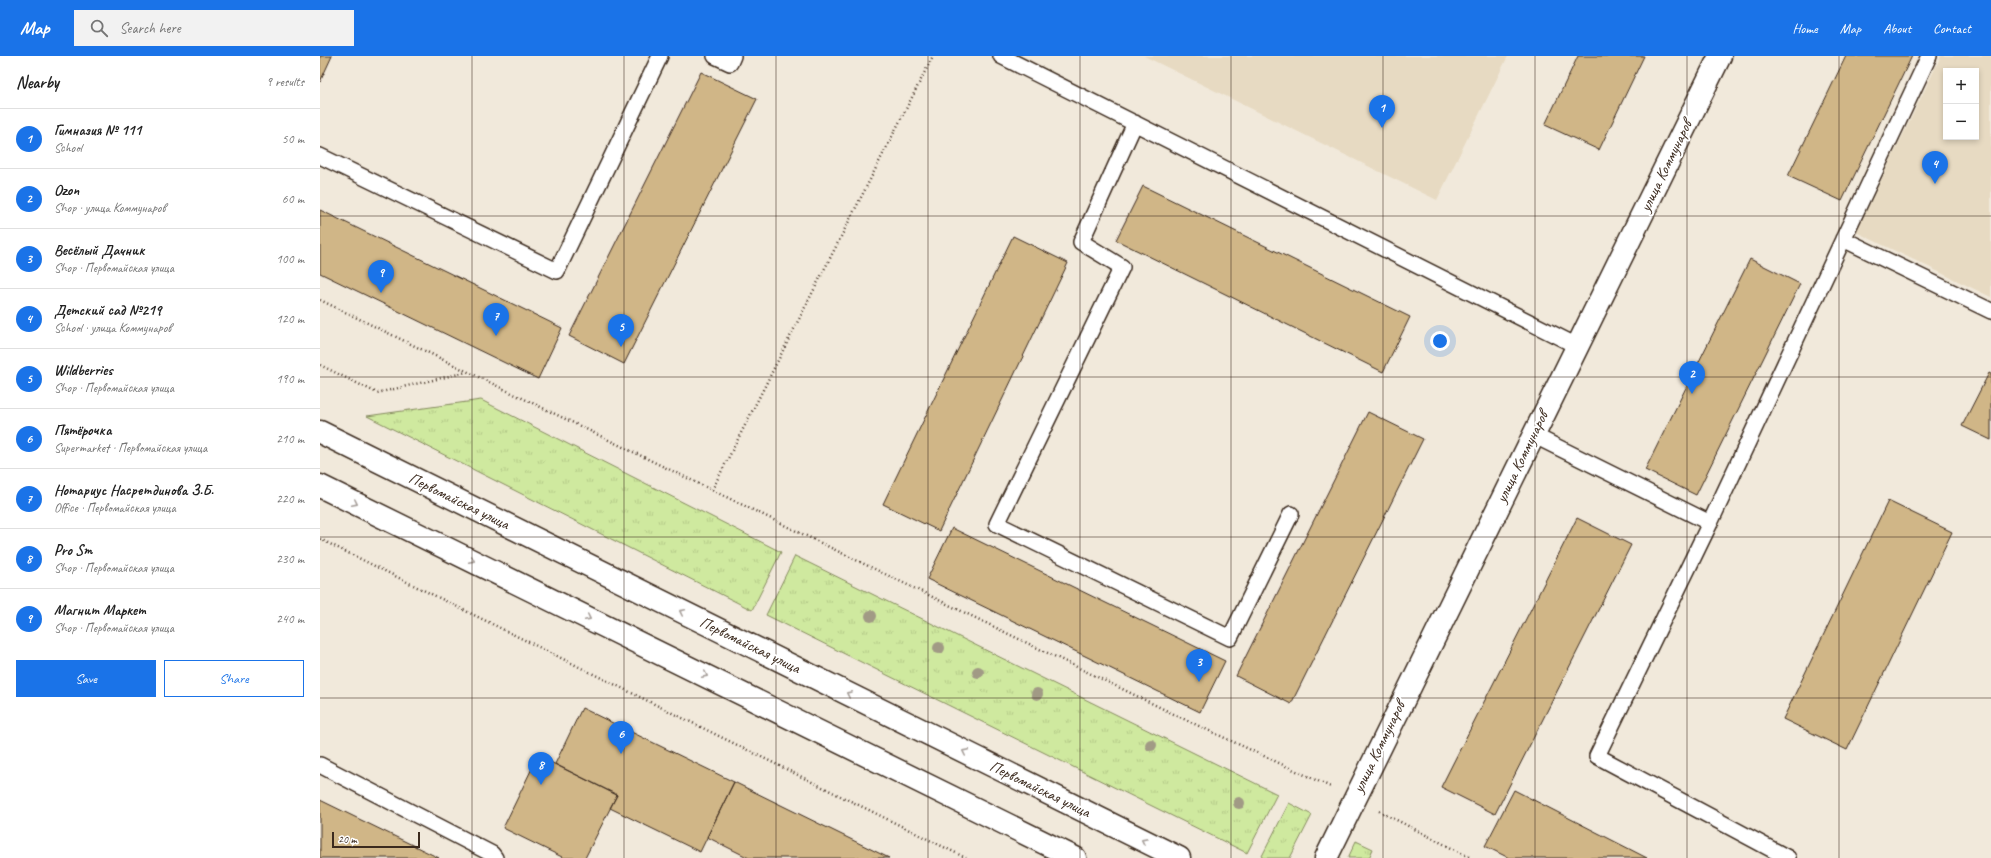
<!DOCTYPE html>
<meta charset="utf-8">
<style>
body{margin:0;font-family:Caveat,sans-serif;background:#f2f2f2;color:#222}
.controls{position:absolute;right:12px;top:12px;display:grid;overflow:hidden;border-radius:0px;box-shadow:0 2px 6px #0003}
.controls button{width:36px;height:36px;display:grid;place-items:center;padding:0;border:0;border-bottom:1px solid #e0e0e0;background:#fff;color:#222;font:20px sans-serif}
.scale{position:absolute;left:12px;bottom:10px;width:88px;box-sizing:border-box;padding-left:4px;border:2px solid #3b2a1e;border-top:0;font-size:11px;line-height:14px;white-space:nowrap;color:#3b2a1e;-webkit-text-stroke:3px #fff;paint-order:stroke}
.you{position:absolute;left:1120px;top:285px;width:14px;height:14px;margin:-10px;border:3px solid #fff;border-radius:50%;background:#1a73e8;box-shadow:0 0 0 6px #1a73e833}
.badge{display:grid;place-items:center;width:26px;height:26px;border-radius:50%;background:#1a73e8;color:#fff;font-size:13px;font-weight:700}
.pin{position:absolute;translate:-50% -33px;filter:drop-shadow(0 1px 2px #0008)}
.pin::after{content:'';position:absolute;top:21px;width:14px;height:12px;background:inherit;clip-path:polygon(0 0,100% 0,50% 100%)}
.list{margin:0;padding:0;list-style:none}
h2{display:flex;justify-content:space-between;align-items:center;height:52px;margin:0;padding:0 16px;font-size:17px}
h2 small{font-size:13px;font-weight:400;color:#767676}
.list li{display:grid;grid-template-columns:26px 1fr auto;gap:12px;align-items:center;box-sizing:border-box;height:60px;padding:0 16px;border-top:1px solid #e0e0e0}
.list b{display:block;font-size:15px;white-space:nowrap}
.list p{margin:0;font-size:13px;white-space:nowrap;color:#767676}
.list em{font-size:13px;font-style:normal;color:#767676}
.actions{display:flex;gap:8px;padding:12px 16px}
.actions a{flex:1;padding:9px 0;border:1px solid #1a73e8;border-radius:0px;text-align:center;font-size:14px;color:#1a73e8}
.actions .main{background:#1a73e8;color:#fff}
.icon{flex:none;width:22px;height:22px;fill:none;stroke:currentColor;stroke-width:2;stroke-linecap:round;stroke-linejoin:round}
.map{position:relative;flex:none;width:1671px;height:802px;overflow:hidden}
header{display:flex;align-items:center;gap:24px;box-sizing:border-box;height:56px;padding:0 20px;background:#1a73e8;color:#fff}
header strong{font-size:19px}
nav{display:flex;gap:22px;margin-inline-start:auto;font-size:14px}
.search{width:280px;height:36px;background:#f2f2f2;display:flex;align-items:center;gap:10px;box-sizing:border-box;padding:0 14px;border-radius:0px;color:#767676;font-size:15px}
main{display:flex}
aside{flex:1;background:#fff}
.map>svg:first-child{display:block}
.built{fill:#e7dac2;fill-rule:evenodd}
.grass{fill:url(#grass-tufts);stroke:#858a5e}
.building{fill:#d0b687;stroke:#3b2a1e}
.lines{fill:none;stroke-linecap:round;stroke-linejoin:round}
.lane-casing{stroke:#3b2a1e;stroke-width:18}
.secondary-casing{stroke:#3b2a1e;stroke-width:25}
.path{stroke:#3b2a1e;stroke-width:2.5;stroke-dasharray:1 3;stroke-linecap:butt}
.lane{stroke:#fff;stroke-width:15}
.secondary{stroke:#fff;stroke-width:22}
.tree{fill:#a19a85}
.oneway{stroke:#a79f9a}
.grid{fill:none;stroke:#3b2a1e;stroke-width:1;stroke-opacity:0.55}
.labels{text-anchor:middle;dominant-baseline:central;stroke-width:4;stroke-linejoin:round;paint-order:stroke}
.street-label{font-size:16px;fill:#3b2a1e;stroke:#fff}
</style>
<header>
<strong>Map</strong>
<div class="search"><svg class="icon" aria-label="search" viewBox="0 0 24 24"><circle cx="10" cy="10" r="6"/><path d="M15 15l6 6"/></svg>Search here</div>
<nav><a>Home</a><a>Map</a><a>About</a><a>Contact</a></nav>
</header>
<main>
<aside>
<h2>Nearby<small>9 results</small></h2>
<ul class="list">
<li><span class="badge">1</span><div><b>Гимназия № 111</b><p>School</p></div><em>50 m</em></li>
<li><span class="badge">2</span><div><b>Ozon</b><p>Shop · улица Коммунаров</p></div><em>60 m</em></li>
<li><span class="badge">3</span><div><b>Весёлый Дачник</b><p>Shop · Первомайская улица</p></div><em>100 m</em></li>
<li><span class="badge">4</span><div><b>Детский сад №219</b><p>School · улица Коммунаров</p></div><em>120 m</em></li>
<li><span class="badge">5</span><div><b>Wildberries</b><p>Shop · Первомайская улица</p></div><em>190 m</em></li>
<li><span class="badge">6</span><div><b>Пятёрочка</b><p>Supermarket · Первомайская улица</p></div><em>210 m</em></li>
<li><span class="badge">7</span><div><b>Нотариус Насретдинова З.Б.</b><p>Office · Первомайская улица</p></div><em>220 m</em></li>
<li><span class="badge">8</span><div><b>Pro Sm</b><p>Shop · Первомайская улица</p></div><em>230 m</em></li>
<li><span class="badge">9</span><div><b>Магнит Маркет</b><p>Shop · Первомайская улица</p></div><em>240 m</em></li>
</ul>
<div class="actions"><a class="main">Save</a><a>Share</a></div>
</aside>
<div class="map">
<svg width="1671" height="802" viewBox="0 0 1671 802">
<defs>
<pattern id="grass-tufts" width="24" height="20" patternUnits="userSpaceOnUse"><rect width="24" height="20" fill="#cfe99f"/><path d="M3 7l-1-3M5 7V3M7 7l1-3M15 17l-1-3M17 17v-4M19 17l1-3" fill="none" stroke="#b3c888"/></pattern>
</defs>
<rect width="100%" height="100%" fill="#f1e9db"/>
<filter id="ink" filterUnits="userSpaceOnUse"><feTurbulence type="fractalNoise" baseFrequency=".025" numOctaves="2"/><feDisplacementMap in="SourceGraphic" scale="8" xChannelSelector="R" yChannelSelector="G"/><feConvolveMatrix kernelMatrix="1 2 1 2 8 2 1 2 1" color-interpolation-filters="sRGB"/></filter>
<g filter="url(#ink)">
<path class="built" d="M 824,0 L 1188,0 L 1117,144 Z
M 1621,0 L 1671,0 L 1671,241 L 1536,176 ZM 1626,15 L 1656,15 L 1656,81 L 1626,81 Z"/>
<path class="grass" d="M 161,344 L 461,496 L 432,554 L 47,360 Z
M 475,500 L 957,738 L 927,797 L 446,559 Z
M 969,747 L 992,759 L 970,802 L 941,802 Z
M 1036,785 L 1053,793 L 1049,802 L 1028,802 Z"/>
<path class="building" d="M 0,0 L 12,0 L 0,26 Z
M 1258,0 L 1324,0 L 1279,94 L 1225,69 Z
M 1526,0 L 1592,0 L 1522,145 L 1468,120 Z
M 381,16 L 437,43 L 304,308 L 249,280 Z
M 823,130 L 1090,261 L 1063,316 L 796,184 Z
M 0,154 L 242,272 L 218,323 L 0,217 Z
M 693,180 L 748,207 L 619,475 L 563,448 Z
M 1430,203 L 1480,228 L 1376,439 L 1325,414 Z
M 1669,317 L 1671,318 L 1671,384 L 1642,370 Z
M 1048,356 L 1103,383 L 971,648 L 916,620 Z
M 1568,445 L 1632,476 L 1527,694 L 1463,663 Z
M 1257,462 L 1311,489 L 1175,758 L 1121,731 Z
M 632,472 L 905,605 L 880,656 L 607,523 Z
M 262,652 L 414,726 L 380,796 L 290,752 L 297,739 L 235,708 Z
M 218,700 L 297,739 L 265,802 L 244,802 L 183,772 Z
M 414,726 L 569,802 L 429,802 L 387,781 Z
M 1194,734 L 1327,802 L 1189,802 L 1165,790 Z
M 0,744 L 119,802 L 0,802 Z"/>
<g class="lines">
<g class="lane-casing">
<path id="lane" d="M 395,0 L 410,7 L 413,0
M 681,0 L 1257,290
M 815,67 L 761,186 L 802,211 L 677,468 L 910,582 L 971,458
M 0,100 L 237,215 L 340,0
M 1523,183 L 1671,255
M 1213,379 L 1390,467 L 1277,700 L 1468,802
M 1390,467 L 1609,0
M 0,709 L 172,798 L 175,802"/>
</g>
<g class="secondary-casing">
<path id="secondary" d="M 0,376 L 859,802
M 0,430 L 755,802
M 1006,802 L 1400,0"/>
</g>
<path class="path" d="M 0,244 L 866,664 L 1011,731
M 0,309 L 57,337 L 147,316
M 392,434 L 613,0
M 0,483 L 646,802
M 1059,755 L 1151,802"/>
<use href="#lane" class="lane"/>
<use href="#secondary" class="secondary"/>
</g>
<g class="tree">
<circle cx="551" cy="560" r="6"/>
<circle cx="619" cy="592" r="6"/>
<circle cx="658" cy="616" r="6"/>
<circle cx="717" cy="638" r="6"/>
<circle cx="831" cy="689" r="6"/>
<circle cx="919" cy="747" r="6"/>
</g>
<defs><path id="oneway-chevron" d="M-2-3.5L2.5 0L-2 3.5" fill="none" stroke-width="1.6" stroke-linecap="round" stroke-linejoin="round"/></defs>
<g class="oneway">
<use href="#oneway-chevron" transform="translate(35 447) rotate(26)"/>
<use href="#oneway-chevron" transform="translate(152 504) rotate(26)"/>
<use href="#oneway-chevron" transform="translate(362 556) rotate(-154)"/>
<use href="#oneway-chevron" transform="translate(268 562) rotate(26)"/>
<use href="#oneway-chevron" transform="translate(385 619) rotate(26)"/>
<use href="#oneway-chevron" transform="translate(529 638) rotate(-154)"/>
<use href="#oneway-chevron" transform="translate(645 696) rotate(-154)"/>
<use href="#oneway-chevron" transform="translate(824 785) rotate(-154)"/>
</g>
</g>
<path class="grid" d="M 152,0 L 152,802M 304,0 L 304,802M 456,0 L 456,802M 608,0 L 608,802M 760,0 L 760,802M 911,0 L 911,802M 1063,0 L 1063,802M 1215,0 L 1215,802M 1367,0 L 1367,802M 1519,0 L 1519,802M 0,160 L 1671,160M 0,321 L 1671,321M 0,481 L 1671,481M 0,642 L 1671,642"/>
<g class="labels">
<g class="street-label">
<text transform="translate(1346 110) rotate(-64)">улица Коммунаров</text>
<text transform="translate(1202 401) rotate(-64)">улица Коммунаров</text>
<text transform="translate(139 445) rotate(26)">Первомайская улица</text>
<text transform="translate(430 589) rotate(26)">Первомайская улица</text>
<text transform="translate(1059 691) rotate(-64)">улица Коммунаров</text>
<text transform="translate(720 733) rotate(26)">Первомайская улица</text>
</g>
</g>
</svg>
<div class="controls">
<button>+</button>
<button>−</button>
</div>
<div class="scale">20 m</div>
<div class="you"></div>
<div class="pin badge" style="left:1062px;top:72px">1</div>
<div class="pin badge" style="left:1372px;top:338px">2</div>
<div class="pin badge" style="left:879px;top:626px">3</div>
<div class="pin badge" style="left:1615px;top:128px">4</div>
<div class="pin badge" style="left:301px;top:291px">5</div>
<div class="pin badge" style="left:301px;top:698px">6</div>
<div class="pin badge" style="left:176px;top:280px">7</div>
<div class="pin badge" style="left:221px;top:729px">8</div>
<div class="pin badge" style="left:61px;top:237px">9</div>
</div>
</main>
